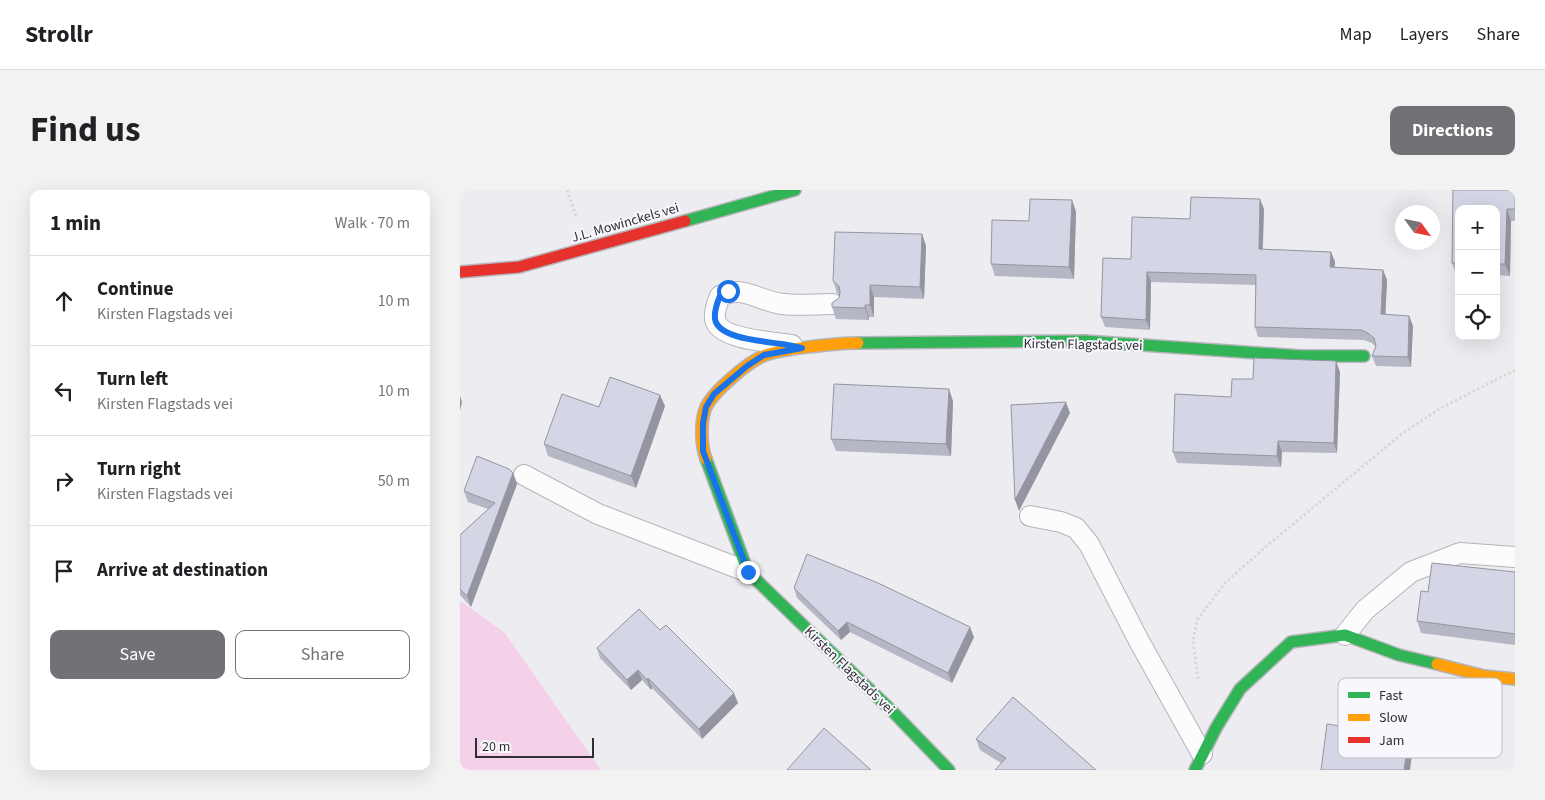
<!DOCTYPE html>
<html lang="en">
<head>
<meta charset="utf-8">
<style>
  body { margin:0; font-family:"Source Sans 3",sans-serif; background:#f2f2f2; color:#202124 }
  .controls { position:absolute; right:15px; top:15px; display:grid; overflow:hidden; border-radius:10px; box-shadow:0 5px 20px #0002 }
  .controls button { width:45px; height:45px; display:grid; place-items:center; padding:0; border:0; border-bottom:1px solid #e0e0e0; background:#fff; color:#202124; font:25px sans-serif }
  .compass { position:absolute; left:935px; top:15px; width:45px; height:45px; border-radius:50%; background:#fff; box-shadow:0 5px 20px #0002; rotate:123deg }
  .scale { position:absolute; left:15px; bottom:12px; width:119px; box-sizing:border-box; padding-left:5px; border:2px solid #302f33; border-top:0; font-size:14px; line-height:18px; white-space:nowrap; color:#302f33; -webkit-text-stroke:4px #f9f7fe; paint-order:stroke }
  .stop { position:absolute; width:15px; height:15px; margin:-11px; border:4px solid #1a73e8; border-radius:50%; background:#fff }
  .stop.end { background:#1a73e8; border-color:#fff; box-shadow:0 1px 5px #0008 }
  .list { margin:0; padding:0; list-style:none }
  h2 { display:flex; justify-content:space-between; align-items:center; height:65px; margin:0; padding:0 20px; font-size:21px }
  h2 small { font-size:16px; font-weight:400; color:#757577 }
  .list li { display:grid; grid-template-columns:32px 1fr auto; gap:15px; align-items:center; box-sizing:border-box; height:90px; padding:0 20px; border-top:1px solid #e0e0e0 }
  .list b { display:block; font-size:19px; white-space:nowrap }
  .list p { margin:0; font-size:16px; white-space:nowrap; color:#757577 }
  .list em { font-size:16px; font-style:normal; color:#757577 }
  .actions { display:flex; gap:10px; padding:15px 20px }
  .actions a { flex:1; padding:11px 0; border:1px solid #727176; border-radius:10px; text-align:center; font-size:18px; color:#727176 }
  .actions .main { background:#727176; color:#fff }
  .icon { flex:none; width:28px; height:28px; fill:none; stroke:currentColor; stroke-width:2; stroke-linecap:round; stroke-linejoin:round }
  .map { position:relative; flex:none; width:1055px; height:580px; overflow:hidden; border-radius:10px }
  header { display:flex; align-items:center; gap:30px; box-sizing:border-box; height:70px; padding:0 25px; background:#fff; border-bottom:1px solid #e0e0e0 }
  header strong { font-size:24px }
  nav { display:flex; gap:28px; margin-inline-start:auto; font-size:18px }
  .intro { display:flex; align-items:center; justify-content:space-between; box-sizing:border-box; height:120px; padding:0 30px }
  h1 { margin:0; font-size:35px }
  .button { padding:12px 22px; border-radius:10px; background:#727176; color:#fff; font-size:18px; font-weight:700 }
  main { display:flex; gap:30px; padding:0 30px }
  aside { flex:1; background:#fff; border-radius:10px; box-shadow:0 5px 20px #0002 }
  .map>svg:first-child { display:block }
  .green { fill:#f5d0e9 }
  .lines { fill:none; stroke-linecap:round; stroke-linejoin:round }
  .lane-casing { stroke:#b5b4b8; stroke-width:22 }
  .fast-casing { stroke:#b5b4b8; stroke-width:14 }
  .slow-casing { stroke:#b5b4b8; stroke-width:14 }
  .jam-casing { stroke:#b5b4b8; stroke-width:14 }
  .path { stroke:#d8d8d9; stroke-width:3; stroke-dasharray:2.5 2.5; stroke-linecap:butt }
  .lane { stroke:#fcfcfd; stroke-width:20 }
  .fast { stroke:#30b455; stroke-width:11 }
  .slow { stroke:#ff9f0a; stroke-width:11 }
  .jam { stroke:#e5322d; stroke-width:11 }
  .wall { fill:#b6b7c5 }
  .shaded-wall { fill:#9495a0 }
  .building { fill:#d4d5e5; stroke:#9495a0 }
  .route { stroke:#1a73e8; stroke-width:6 }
  .labels { text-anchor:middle; stroke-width:4; stroke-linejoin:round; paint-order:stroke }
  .street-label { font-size:14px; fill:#302f33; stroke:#f9f7fe }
  .key { fill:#f9f7fe; stroke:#bdbbc1; stroke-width:1 }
  .key-label { font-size:14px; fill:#302f33 }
</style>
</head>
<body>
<header>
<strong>Strollr</strong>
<nav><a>Map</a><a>Layers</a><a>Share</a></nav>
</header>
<div class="intro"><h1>Find us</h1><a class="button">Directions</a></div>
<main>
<aside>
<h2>1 min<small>Walk · 70 m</small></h2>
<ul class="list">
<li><svg class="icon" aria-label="ahead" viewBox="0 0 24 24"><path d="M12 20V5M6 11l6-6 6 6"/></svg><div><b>Continue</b><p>Kirsten Flagstads vei</p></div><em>10 m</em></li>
<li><svg class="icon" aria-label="left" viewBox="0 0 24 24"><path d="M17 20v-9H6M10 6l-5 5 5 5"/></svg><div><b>Turn left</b><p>Kirsten Flagstads vei</p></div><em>10 m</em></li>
<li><svg class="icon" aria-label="right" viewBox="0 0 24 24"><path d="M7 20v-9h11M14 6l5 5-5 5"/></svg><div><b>Turn right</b><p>Kirsten Flagstads vei</p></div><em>50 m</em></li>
<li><svg class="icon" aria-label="arrive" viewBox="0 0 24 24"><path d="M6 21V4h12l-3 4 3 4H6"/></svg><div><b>Arrive at destination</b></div></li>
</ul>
<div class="actions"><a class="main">Save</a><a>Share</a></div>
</aside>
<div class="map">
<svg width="1055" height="580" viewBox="0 0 1055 580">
  <rect width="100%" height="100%" fill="#edecf1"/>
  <path class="green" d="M0 411 44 442 141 580H0Z"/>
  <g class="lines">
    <defs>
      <path id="lane" d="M332 155C315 152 258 150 255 129 254 121 257 113 260 106 282 94 300 112 323 114 339 116 357 114 373 114
        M64 285 138 324 288 382
        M570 326 601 332 616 338 629 354 679 451 742 564
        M885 445 905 420 951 382 1000 363 1055 367"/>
      <path id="fast" d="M225 31 335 0
        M398 153 625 151 841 166H904
        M246 269 288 382 433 522 489 580
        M735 580 756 538 780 499 831 452 885 445 939 465 977 474"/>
      <path id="slow" d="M246 269C241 255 240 231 246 217 254 201 287 173 303 166 318 159 379 153 398 153
        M977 474 1024 486 1055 489"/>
      <path id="jam" d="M0 82 59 77 225 31"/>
    </defs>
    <use href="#lane" class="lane-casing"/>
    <use href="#fast" class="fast-casing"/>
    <use href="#slow" class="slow-casing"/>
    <use href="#jam" class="jam-casing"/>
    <path class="path" d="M107 0 116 26
      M738 489 733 451 737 430 765 393 809 354 943 243 981 218 1055 180"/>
    <use href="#lane" class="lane"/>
    <use href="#fast" class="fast"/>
    <use href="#slow" class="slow"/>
    <use href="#jam" class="jam"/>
  </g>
  <path class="wall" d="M993 0H1055V31H1051L1050 86 1036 85V19H999V85L996 84 992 73Z
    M612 10 616 22 614 89 535 86 531 74 569 31Z
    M804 19 803 59 871 62 875 72 874 77 923 80 927 90 925 125 949 126 953 136 951 177 916 176 912 166 916 157 912 153 904 150 798 147 795 137 796 95 691 92 690 140 645 137 641 127 730 29Z
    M462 44 466 56 464 109 414 107V127H409V130L376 129 372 117 379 108 380 105 377 103 373 91Z
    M880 182 877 263 822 262 821 277 717 273 713 262 771 207 793 189Z
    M493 211 491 266 376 261 371 249Z
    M205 216 176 298 88 266 84 254Z
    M53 283 57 294 11 417 0 405V345L28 319 8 312 4 301Z
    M1055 382V455L961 443 957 431 968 402Z
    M334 398 514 447 492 493 390 442 381 450 337 408Z
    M200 440 278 513 242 549 192 498 191 500 182 490 171 500 140 468 137 458Z
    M516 549 636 580 541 573 520 560Z"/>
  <path class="shaded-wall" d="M800 9 804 19 802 69 799 59Z
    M612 10 616 22 614 89 609 77Z
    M1047 19 1051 31 1050 86 1045 74Z
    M462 44 466 56 464 109 460 97Z
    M871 62 875 72 874 87 870 77Z
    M923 80 927 90 925 135 921 124Z
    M687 82 691 92 690 140 686 130Z
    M410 95 414 107V127L410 115Z
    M405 115 409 127V130L405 118Z
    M949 126 953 136 951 177 948 167Z
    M876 171 880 182 877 263 874 253Z
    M489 199 493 211 491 266 486 254Z
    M200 205 205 216 176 298 171 286Z
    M0 206 2 212 0 221Z
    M606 212 610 223 559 321 555 310Z
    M818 251 822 262 821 277 817 266Z
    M53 283 57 294 11 417 7 406Z
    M387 432 390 442 381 450 378 441Z
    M510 437 514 447 492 493 488 483Z
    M178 480 182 490 171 500 167 490Z
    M188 488 192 498 191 500 187 490Z
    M274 503 278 513 242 549 239 539Z
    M949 546 953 558 950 580H944Z"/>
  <path class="building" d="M993 0H1055V19H1047L1045 74H1036V19H999V73H992Z
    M731 7 800 9 799 59 871 62 870 77 923 80 921 124 949 126 948 167 912 166 916 156 914 148 908 143 901 140 795 137 796 85 687 82 686 130 641 127 643 68 671 69 672 27 730 29Z
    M570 9 612 10 609 77 531 74 532 30 569 31Z
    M375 42 462 44 460 97 410 95V115H405V118L372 117V113L379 108 380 102 379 96 373 91Z
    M794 168 876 171 874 253 818 251 817 266 713 262 715 204 771 207 772 189H793Z
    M150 187 200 205 171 286 84 254 102 204 139 217Z
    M374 194 489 199 486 254 371 249Z
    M606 212 555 310 551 215Z
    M17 266 49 279 53 283 7 406 0 399V345L35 313 4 301Z
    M347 364 418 393 510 437 488 483 387 432 378 441 334 398Z
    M972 373 1055 382V444L957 431 961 401 968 402Z
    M179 419 200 440 206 435 274 503 239 539 188 488 187 490 178 480 167 490 137 458Z
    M553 507 636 580H535L546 568 516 549Z
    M867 534 949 546 944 580H861Z
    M364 538 411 580H327Z"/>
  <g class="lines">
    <path class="route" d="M268 101 260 106C257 113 254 121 255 129 259 153 323 151 342 158L304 165 287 176 254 204 246 217 243 233V261L288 382"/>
  </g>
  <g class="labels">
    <g class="street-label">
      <text transform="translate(165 32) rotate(-16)" y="5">J.L. Mowinckels vei</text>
      <text transform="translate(623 154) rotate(1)" y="5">Kirsten Flagstads vei</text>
      <text transform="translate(390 480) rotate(44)" y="5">Kirsten Flagstads vei</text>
    </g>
  </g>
  <rect x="878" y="488" width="164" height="80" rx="8" class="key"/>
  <rect x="888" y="502" width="22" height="6" fill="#30b455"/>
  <rect x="888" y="524" width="22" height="7" fill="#ff9f0a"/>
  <rect x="888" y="547" width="22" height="6" fill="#e5322d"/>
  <g class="key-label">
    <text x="919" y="510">Fast</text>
    <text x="919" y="532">Slow</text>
    <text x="919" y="555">Jam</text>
  </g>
</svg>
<div class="controls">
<button>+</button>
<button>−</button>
<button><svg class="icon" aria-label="locate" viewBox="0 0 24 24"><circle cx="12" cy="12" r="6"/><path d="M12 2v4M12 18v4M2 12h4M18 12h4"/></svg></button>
</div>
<svg class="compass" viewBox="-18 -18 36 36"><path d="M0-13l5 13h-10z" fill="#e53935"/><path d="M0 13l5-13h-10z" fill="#757577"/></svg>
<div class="scale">20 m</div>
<div class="stop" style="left:268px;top:101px"></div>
<div class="stop end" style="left:288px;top:382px"></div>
</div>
</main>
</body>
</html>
